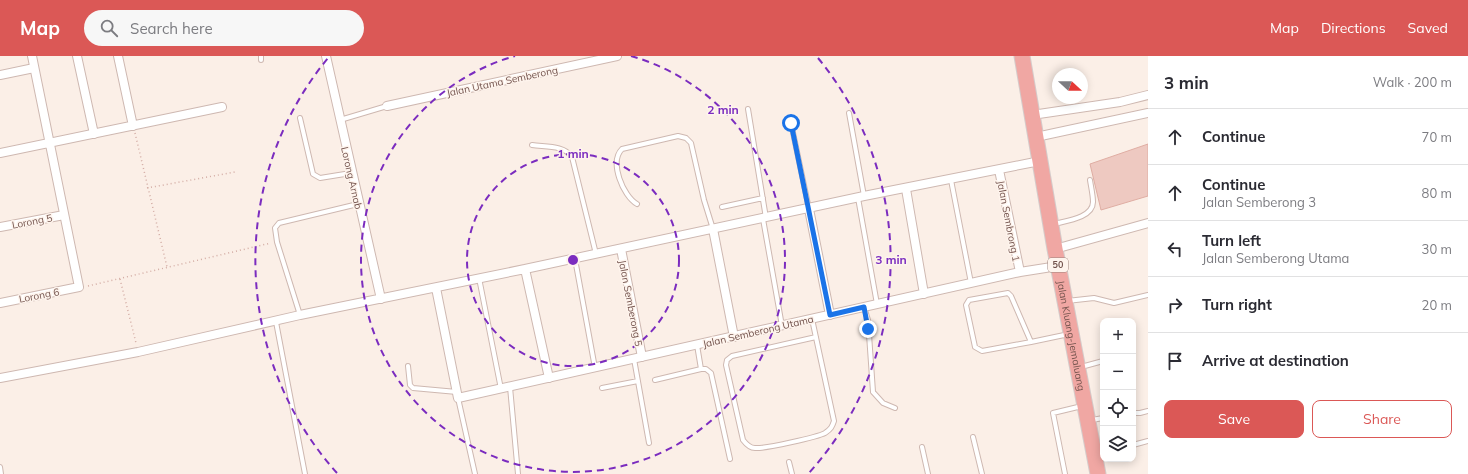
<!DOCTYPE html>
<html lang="en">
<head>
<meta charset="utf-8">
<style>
  body { margin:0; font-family:Mulish,sans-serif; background:#f7f7f7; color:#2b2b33 }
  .controls { position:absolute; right:12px; bottom:12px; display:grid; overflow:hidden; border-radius:8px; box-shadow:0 2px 10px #0003 }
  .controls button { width:36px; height:36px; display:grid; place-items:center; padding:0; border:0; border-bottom:1px solid #e1e1e2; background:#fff; color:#2b2b33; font:20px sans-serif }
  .compass { position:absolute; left:1052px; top:12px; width:36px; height:36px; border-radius:50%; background:#fff; box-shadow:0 2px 10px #0003; rotate:111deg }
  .stop { position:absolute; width:12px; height:12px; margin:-9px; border:3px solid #1a73e8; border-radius:50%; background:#fff }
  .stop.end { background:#1a73e8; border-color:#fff; box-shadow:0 1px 4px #0008 }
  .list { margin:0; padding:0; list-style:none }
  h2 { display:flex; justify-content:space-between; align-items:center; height:52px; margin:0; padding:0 16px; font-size:17px }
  h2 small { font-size:13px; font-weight:400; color:#7c7c81 }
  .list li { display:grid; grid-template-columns:26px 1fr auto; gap:12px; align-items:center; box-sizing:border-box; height:56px; padding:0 16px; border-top:1px solid #e1e1e2 }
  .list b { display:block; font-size:15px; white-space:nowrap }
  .list p { margin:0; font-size:13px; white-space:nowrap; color:#7c7c81 }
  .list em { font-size:13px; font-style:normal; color:#7c7c81 }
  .actions { display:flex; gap:8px; padding:12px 16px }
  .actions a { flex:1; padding:9px 0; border:1px solid #db5856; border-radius:8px; text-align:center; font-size:14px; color:#db5856 }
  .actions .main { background:#db5856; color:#fff }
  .icon { flex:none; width:22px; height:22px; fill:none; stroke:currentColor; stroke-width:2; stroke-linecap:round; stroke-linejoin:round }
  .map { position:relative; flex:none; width:1148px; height:418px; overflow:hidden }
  header { display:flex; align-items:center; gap:24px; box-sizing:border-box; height:56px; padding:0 20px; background:#db5856; color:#fff }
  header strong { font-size:19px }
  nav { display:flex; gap:22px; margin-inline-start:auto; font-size:14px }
  .search { width:280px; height:36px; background:#f7f7f7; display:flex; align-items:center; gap:10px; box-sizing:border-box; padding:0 14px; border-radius:22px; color:#7c7c81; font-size:15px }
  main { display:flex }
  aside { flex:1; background:#fff }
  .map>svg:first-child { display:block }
  .building { fill:#eec9c1; stroke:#dfada3 }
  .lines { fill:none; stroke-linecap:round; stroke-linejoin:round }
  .lane-casing { stroke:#ceb8b1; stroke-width:6 }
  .street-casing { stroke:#ceb8b1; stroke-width:10 }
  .highway-casing { stroke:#d5cbca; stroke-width:17 }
  .path { stroke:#d3aca4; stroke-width:1.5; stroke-dasharray:1 3; stroke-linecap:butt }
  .lane { stroke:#fff; stroke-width:4 }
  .street { stroke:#fff; stroke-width:8 }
  .highway { stroke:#f0a7a3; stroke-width:15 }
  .route { stroke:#1a73e8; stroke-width:5 }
  .ring { fill:none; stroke:#7b2cbf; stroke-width:2; stroke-dasharray:7 5 }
  .labels { text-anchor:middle; stroke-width:3; stroke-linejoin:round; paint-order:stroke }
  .shield { fill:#fef4ed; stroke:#9d837d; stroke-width:1 }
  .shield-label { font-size:9px; font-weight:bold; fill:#73534d }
  .street-label { font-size:10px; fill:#73534d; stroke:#fef4ed }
  .centre { fill:#7b2cbf; stroke:#fef4ed; stroke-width:2 }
  .ring-label { font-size:12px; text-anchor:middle; font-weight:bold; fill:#7b2cbf; stroke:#fef4ed; stroke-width:3; stroke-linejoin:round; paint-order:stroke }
</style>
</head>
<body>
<header>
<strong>Map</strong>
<div class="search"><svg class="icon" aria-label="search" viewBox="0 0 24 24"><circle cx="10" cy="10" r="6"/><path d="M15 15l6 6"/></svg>Search here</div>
<nav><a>Map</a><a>Directions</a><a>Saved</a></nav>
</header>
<main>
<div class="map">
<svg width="1148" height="418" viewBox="0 0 1148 418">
  <rect width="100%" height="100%" fill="#fbefe7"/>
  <path class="building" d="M1148 88V140L1101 154 1090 108Z"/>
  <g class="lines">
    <defs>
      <path id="lane" d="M261 0V4
        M748 53 766 162
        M849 57 864 140
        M300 62 313 118 320 122 351 117
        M340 64 387 50
        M791 67 809 153
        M532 89C546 91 564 89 572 101L596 198
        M951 124 971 227
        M858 142 877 248
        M637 148C623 140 609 106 622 93L678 80 686 82 691 87 704 144 713 173
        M722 151 763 142
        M763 163 782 270
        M1054 168C1065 165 1093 162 1093 146 1093 139 1091 131 1090 124
        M575 203 595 312
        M479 222 501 333
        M1067 245 1094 242 1114 247 1148 239
        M864 251 868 264 873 336 883 347 895 352
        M300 259 277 186 275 172 279 167 358 148
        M812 263 834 365C832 371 831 373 825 377 818 381 764 393 755 392 750 392 746 388 743 384L726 309 727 304 732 300 816 281
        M276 266 305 418
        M1031 286 982 295 975 291 966 249 969 244 1008 237 1011 240 1031 286 1069 278
        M634 303 649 387
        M408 310 410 329 413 332 457 336
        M1081 311 1103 305
        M701 313H706L711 317 730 403
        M655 324 701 313 697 289
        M510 331 518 418
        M602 332 638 325
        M458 342 475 418
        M1133 357H1140L1148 355
        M1092 364 1103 362
        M973 381 982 418
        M1133 389 1148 385
        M922 391 928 418
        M789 406 792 418
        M0 411 1 418
        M1065 418 1053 357 1082 350"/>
      <path id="street" d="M77 0 94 78
        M118 0 133 70
        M326 0 381 243
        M0 19 34 12
        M387 50 617 0
        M1032 59 1120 46 1148 39
        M1036 81 1148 57
        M0 97 222 51
        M999 114 1020 216
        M906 133 924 238
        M809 153 830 259
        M0 171 64 159
        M713 173 734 281
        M621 193 642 301
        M1055 193 1148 167
        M525 213 549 322
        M436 232 458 342 1020 216 1058 210
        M0 247 79 231 32 0
        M0 322 138 296 300 259 525 213 864 140 1040 105"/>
      <g id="highway">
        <path id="s1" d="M1022 0 1055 193 1098 418"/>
      </g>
    </defs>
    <use href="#lane" class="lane-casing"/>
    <use href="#street" class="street-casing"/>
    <use href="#highway" class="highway-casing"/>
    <path class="path" d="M135 77 167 211
      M147 132 235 116
      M120 223 136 287
      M88 230 271 187"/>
    <use href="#lane" class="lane"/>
    <use href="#street" class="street"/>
    <use href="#highway" class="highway"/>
  </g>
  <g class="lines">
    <path class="route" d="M791 67 830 259 864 251 868 273"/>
  </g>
  <g class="ring">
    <circle cx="573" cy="204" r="106"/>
    <path d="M631 0A212 212 0 1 1 515 0"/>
    <path d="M337 417A318 318 0 0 1 328 2M818 2A318 318 0 0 1 809 417"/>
  </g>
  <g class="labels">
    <rect class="shield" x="1048" y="202" width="20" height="14" rx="3"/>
    <g class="shield-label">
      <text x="1058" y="212">50</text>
    </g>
    <g class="street-label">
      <text transform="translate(502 25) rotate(-12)" y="4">Jalan Utama Semberong</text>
      <text transform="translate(352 122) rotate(77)" y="4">Lorong Arnab</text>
      <text transform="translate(32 165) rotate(-11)" y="4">Lorong 5</text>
      <text transform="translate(1009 165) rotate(79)" y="4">Jalan Sembrong 1</text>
      <text transform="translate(39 239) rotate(-11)" y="4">Lorong 6</text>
      <text transform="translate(631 247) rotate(79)" y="4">Jalan Semberong 5</text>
      <text transform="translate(758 275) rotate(-13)" y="4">Jalan Semberong Utama</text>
      <text dy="4" stroke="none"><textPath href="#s1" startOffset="284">Jalan Kluang-Jemaluang</textPath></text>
    </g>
  </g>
  <circle cx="573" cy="204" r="6" class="centre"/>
  <g class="ring-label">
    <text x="723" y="58">2 min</text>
    <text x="573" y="102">1 min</text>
    <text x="891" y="208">3 min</text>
  </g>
</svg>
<div class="controls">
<button>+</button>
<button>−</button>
<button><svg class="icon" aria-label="locate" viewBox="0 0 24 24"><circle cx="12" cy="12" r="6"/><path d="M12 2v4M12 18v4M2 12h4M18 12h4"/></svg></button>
<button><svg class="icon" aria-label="layers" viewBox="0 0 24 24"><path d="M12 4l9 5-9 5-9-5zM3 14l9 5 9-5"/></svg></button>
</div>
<svg class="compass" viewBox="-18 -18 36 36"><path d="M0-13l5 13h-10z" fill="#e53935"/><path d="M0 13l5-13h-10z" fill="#7c7c81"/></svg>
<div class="stop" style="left:791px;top:67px"></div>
<div class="stop end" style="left:868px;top:273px"></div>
</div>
<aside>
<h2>3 min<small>Walk · 200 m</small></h2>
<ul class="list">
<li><svg class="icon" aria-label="ahead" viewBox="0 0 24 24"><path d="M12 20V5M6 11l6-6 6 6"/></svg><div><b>Continue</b></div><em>70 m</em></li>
<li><svg class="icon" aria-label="ahead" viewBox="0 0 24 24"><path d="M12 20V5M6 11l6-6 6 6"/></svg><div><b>Continue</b><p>Jalan Semberong 3</p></div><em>80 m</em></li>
<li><svg class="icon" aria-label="left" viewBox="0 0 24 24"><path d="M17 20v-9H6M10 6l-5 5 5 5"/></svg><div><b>Turn left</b><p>Jalan Semberong Utama</p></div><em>30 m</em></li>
<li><svg class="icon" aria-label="right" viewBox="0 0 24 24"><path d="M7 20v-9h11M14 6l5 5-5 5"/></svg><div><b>Turn right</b></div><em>20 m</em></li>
<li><svg class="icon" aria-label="arrive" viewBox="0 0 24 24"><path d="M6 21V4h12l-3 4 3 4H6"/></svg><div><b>Arrive at destination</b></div></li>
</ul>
<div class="actions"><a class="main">Save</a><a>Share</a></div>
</aside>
</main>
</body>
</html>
